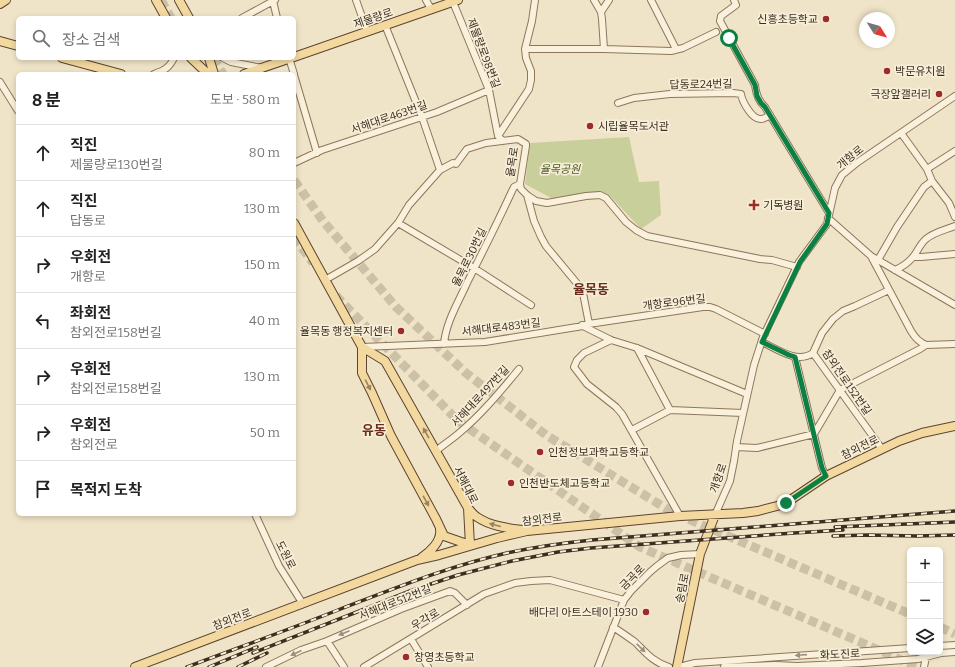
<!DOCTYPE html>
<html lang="ko">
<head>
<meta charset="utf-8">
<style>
  body { margin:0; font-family:Bitter,"Noto Sans KR",serif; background:#f2f2f2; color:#222 }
  .controls { position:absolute; right:12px; bottom:12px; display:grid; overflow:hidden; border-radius:6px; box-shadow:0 2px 6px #0003 }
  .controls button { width:36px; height:36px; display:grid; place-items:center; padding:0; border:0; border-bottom:1px solid #e0e0e0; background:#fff; color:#222; font:20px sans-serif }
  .compass { position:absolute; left:859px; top:12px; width:36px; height:36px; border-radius:50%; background:#fff; box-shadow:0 2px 6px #0003; rotate:127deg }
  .stop { position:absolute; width:12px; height:12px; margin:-9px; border:3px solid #0b8043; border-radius:50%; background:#fff }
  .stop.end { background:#0b8043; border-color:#fff; box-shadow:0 1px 4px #0008 }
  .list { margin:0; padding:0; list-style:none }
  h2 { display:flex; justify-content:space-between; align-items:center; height:52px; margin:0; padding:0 16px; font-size:17px }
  h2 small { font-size:13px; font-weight:400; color:#767676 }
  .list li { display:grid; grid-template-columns:26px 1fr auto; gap:12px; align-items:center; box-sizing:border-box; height:56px; padding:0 16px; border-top:1px solid #e0e0e0 }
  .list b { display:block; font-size:15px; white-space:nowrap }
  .list p { margin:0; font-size:13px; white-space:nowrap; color:#767676 }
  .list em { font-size:13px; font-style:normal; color:#767676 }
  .icon { flex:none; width:22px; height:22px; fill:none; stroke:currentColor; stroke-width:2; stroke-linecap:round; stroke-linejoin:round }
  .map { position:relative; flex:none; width:955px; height:667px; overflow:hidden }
  .search { position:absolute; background:#fff; box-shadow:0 2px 6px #0003; left:16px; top:16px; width:280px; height:44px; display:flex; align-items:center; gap:10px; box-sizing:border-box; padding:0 14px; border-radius:6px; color:#767676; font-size:15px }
  .panel { position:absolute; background:#fff; box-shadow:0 2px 6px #0003; left:16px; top:72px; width:280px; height:444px; border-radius:6px }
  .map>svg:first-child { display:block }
  .green { fill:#c9cf9b }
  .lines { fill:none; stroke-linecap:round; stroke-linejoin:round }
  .highway-tunnel { stroke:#ccc0a6; stroke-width:9; stroke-dasharray:9 4.5; stroke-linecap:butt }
  .minor-casing { stroke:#8d765c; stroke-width:8 }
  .major-casing { stroke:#5b4430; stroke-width:10 }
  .minor { stroke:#faf1dc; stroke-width:6 }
  .major { stroke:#f3d9a0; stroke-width:8 }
  .rail-casing { stroke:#3d2e20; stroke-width:3.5 }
  .rail { stroke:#f7eed8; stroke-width:2; stroke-dasharray:6; stroke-linecap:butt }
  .oneway { fill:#988460 }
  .oneway2 { fill:#9c907e }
  .route { stroke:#0b8043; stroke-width:5 }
  .poi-dot { fill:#9e2a2b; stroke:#f7eed8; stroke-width:1.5 }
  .labels { text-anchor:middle; stroke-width:3.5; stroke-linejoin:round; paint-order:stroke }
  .street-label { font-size:11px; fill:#3d2e20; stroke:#f7eed8 }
  .poi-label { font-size:11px; fill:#3d2e20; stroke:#f7eed8; text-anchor:start }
  .park-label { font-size:11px; font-style:italic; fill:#4d5a26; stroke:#f7eed8 }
  .quarter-label { font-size:13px; font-weight:bold; fill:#6b2e1e; stroke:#f7eed8 }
</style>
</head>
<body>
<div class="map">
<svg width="955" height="667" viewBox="0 0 955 667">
  <rect width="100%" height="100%" fill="#f0e4c8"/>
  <path class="green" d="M629 137 639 182 659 181 661 215 641 229 611 197 601 191 553 199 525 184 530 143Z"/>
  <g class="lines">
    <path class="highway-tunnel" d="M161 0 171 18
      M213 58 223 74
      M294 180 323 221 396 307 466 373 546 435 672 512 910 614
      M294 237 313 263
      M336 295 340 300 458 421 640 547 918 667
      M940 627 955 634"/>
    <defs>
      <path id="minor" d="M356 0 367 31
        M426 0 431 9
        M594 0 601 12 602 19 604 49
        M651 0 676 49
        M734 0 736 5 721 16 720 21 755 85C756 94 758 101 765 107L829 213
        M273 1 277 18
        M453 2 489 90 498 136
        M601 12 609 0
        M242 18 275 0
        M385 25 422 117 440 170
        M525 49H604L671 51 683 48 716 32
        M223 58 231 62 262 68 257 74
        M289 58 294 74
        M154 74C165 70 169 68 174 58
        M294 75 317 153
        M0 82 18 111
        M618 103 634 98 670 94 733 93 741 94C742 101 752 120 761 119 764 119 767 117 770 115
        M901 133 927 169
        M503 141 498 136 529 89 531 80V71L526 58 525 49 532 21 535 0
        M955 151 927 169 932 181 949 203 955 217
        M294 163 322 150 437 112 489 90
        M527 195 534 221 541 237 546 246 580 287 583 293 589 324
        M828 218 871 256 955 305
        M398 223 474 268 531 305
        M871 256 911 331C915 338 919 342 926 345
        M913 257H921L955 254
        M878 260 897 227 924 187 932 181
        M895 270C902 267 908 263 913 257 918 251 920 244 926 239 934 232 945 230 955 226
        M325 280 358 261 368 254 375 249 398 223 409 205 440 170 453 163 456 164 467 149 486 143 518 139 526 144V146L520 184 521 189 527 195 536 201 547 203 586 196 600 195 606 198 626 222 636 230 647 236 760 259 772 260 797 267
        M582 325 703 307H710L716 309 765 334
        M611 340 584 353 577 360 574 367 587 384 616 407 622 414 680 516
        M762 342C777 349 797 364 813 353
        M444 344C446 322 458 303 467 283 482 253 498 222 512 191L514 187 520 184
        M362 347 485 342 583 326 611 340 637 348 747 394
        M637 348 670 410
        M813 353 882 449
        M813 353 822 333 833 319 843 311 855 306 889 290
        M795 357 822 468 826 476
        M840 390 920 349 926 345 955 344
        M632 430 670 410 743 413
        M736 447 757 448 814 434 840 390
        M436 451C443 445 451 440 458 434 481 415 500 392 519 369
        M255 514 279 566 303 604
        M715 515 730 481 734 461 737 441 754 365 763 337 799 262 827 224 835 188 842 175 858 162 955 96
        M613 627C621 632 628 637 635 642 646 653 653 662 669 667
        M411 639 428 667
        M327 641 344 667
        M940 646 955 645
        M266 667 301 650 327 641 401 609 450 591 455 593 467 605
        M364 667 484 594 515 583 531 581 550 580 624 600
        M598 667 624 600 631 591 650 572 657 566 668 558 681 555 700 554
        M679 667 695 663 910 648
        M724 667 775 665 797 666 862 663 918 659 941 653 955 652
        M924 667 926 657"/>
      <path id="major" d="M156 0 166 18
        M179 0 189 18
        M0 4 6 0
        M0 41 18 46
        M294 57 458 0
        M62 58 121 74
        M191 58 208 74
        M209 58 214 74
        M244 74 291 58
        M294 223 362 347V373L372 393 391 436 436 519 444 536 470 545
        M362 347 385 361 468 508 470 545
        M468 508C471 511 473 515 477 517 490 526 507 528 522 530
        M421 558C430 552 442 541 440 529
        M135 667 417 560 439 555 497 538 527 531 680 516 743 513 758 511 777 506 786 503 826 476 899 441 922 433 955 426
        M677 667 700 554 715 515"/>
    </defs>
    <use href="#minor" class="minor-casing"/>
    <use href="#major" class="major-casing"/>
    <use href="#minor" class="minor"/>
    <use href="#major" class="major"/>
    <defs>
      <path id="rail" d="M835 527 955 522
        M833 536 867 535 917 536 955 535
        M253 653 410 591 458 575 512 561 558 552 591 548 794 533 843 530
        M187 667C237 648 288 630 338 610 393 589 449 566 507 553 535 547 563 543 592 540L955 511
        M209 667 257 647
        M238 667 267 653"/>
    </defs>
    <use href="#rail" class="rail-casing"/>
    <use href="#rail" class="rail"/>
  </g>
  <defs><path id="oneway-solid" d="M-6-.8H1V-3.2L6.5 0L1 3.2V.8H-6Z"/></defs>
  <g class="oneway">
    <use href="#oneway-solid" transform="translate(368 385) rotate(63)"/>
    <use href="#oneway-solid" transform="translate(426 433) rotate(-119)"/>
    <use href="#oneway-solid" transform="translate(426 501) rotate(61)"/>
    <use href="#oneway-solid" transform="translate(495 525) rotate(-165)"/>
  </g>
  <g class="oneway2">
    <use href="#oneway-solid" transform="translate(344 633) rotate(157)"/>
    <use href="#oneway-solid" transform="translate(641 648) rotate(44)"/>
    <use href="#oneway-solid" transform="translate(296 653) rotate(155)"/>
    <use href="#oneway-solid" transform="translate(801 655) rotate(176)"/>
  </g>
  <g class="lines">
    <path class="route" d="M729 38 755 85 757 96 761 103 765 107 829 213 827 224 800 262 762 342 789 355 795 357 822 468 826 476 786 503"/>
  </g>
  <g class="poi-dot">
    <circle cx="826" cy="19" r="4"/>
    <circle cx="887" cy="71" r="4"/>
    <circle cx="939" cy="94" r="4"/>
    <circle cx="590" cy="126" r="4"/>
    <path d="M752 199h4v4h4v4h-4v4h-4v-4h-4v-4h4z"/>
    <circle cx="401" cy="331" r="4"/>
    <circle cx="540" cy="452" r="4"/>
    <circle cx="511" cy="483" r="4"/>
    <circle cx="646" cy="612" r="4"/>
    <circle cx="406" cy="657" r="4"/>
  </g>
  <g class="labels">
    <g class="street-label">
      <text transform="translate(373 18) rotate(-19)" y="4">제물량로</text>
      <text transform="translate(484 53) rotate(69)" y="4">제물량로98번길</text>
      <text transform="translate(701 84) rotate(-1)" y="4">답동로24번길</text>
      <text transform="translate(389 117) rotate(-19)" y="4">서해대로463번길</text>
      <text transform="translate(850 157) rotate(-39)" y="4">개항로</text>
      <text transform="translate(512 162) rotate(-82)" y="4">율목로</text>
      <text transform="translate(469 257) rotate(-64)" y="4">율목로30번길</text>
      <text transform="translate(674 302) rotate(-7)" y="4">개항로96번길</text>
      <text transform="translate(501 327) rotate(-7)" y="4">서해대로483번길</text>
      <text transform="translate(847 382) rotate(55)" y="4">참외전로152번길</text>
      <text transform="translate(480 396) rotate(-47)" y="4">서해대로497번길</text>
      <text transform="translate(860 447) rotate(-26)" y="4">참외전로</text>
      <text transform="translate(718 478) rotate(-71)" y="4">개항로</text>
      <text transform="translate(466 485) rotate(63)" y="4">서해대로</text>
      <text transform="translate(542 519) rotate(-7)" y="4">참외전로</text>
      <text transform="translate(286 555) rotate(63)" y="4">도원로</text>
      <text transform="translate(632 577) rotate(-46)" y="4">금곡로</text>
      <text transform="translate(682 588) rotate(-79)" y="4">송림로</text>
      <text transform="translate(395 602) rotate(-22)" y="4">서해대로512번길</text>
      <text transform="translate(232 619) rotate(-21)" y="4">참외전로</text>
      <text transform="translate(425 619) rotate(-31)" y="4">우각로</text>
      <text transform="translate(840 654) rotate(-3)" y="4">화도진로</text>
    </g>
    <g class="poi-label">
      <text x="818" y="23" text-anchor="end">신흥초등학교</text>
      <text x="895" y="75">박문유치원</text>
      <text x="931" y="98" text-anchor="end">극장앞갤러리</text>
      <text x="598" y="130">시립율목도서관</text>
      <text x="763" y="209">기독병원</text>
      <text x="393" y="335" text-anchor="end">율목동 행정복지센터</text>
      <text x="548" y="456">인천정보과학고등학교</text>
      <text x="519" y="487">인천반도체고등학교</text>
      <text x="638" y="616" text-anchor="end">배다리 아트스테이 1930</text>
      <text x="414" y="661">창영초등학교</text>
    </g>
    <g class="park-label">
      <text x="560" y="173">율목공원</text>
    </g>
    <g class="quarter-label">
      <text x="591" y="294">율목동</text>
      <text x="374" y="435">유동</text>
    </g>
  </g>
</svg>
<div class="controls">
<button>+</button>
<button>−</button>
<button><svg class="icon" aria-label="layers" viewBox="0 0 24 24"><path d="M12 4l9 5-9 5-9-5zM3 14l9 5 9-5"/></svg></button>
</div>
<svg class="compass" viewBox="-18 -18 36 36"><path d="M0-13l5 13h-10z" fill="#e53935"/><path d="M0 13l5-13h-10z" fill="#767676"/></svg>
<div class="stop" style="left:729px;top:38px"></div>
<div class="stop end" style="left:786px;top:503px"></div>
<div class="search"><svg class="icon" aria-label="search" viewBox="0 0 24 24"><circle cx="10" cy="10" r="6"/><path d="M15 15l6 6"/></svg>장소 검색</div>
<section class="panel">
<h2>8 분<small>도보 · 580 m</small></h2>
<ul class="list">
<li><svg class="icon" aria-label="ahead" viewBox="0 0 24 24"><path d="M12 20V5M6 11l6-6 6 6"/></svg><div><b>직진</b><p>제물량로130번길</p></div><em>80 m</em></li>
<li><svg class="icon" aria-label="ahead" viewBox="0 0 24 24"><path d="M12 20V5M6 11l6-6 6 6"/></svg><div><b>직진</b><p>답동로</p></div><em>130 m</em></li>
<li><svg class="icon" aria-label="right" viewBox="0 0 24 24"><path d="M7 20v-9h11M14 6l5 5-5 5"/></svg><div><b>우회전</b><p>개항로</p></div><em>150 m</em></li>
<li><svg class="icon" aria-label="left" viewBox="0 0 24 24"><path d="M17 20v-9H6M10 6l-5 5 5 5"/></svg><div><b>좌회전</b><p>참외전로158번길</p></div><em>40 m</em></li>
<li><svg class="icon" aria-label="right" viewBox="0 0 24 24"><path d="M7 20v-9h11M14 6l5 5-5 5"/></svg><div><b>우회전</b><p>참외전로158번길</p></div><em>130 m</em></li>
<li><svg class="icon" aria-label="right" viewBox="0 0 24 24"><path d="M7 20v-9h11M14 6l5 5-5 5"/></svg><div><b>우회전</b><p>참외전로</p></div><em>50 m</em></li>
<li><svg class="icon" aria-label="arrive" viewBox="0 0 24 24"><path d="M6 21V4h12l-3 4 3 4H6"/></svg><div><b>목적지 도착</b></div></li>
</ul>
</section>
</div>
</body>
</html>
